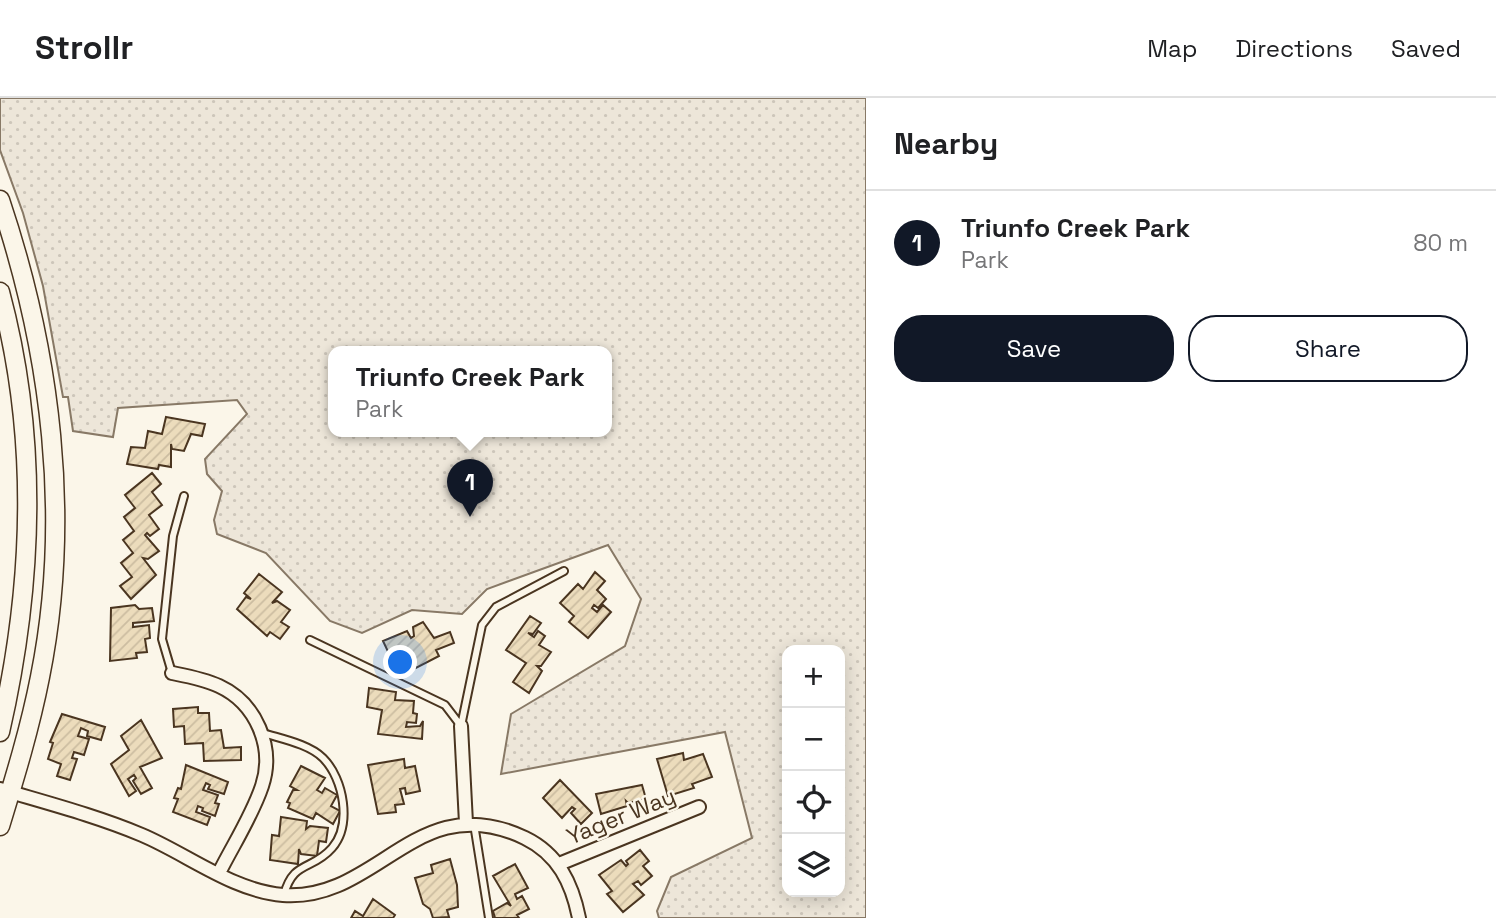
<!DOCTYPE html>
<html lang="en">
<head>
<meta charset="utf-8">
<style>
  body { margin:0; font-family:"Space Grotesk",sans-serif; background:#f6f6f6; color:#202124 }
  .controls { position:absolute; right:21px; bottom:21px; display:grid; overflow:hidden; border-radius:14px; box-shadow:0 4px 18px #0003 }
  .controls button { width:63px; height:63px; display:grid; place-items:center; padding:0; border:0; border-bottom:2px solid #e0e0e0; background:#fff; color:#202124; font:35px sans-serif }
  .you { position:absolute; left:401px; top:565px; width:24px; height:24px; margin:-18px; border:5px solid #fff; border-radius:50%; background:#1a73e8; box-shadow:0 0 0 10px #1a73e833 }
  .badge { display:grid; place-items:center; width:46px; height:46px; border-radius:50%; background:#111827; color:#fff; font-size:23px; font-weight:700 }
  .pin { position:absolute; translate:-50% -58px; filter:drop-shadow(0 2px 4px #0008) }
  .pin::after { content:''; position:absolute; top:37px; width:24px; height:21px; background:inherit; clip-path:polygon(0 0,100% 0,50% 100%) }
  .popup { position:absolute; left:328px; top:248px; width:284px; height:91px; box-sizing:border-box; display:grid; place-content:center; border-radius:14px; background:#fff; filter:drop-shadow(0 2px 5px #0005); font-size:23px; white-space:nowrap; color:#757577 }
  .popup b { font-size:26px; color:#202124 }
  .popup::after { content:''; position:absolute; left:50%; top:100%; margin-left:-14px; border:14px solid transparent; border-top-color:#fff }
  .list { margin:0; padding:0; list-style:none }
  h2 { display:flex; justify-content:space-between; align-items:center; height:91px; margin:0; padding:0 28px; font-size:30px }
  h2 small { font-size:23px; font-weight:400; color:#757577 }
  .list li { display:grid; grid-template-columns:46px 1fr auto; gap:21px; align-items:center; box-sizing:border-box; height:105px; padding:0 28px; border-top:2px solid #e0e0e0 }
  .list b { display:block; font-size:26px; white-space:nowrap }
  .list p { margin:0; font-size:23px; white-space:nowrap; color:#757577 }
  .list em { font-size:23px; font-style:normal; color:#757577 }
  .actions { display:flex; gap:14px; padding:21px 28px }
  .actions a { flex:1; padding:16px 0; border:2px solid #111827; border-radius:28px; text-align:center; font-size:24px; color:#111827 }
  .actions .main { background:#111827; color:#fff }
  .icon { flex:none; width:38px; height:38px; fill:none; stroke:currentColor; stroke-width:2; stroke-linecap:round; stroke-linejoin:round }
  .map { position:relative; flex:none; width:866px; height:820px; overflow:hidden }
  header { display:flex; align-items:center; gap:42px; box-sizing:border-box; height:98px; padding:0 35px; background:#fff; border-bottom:2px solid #e0e0e0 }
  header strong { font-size:33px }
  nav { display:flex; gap:38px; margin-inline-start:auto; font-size:24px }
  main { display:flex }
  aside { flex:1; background:#fff }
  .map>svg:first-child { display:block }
  .grass { fill:url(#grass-dots); stroke:#887966; stroke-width:2; fill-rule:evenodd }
  .building { fill:url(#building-hatch); stroke:#4a3520; stroke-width:2 }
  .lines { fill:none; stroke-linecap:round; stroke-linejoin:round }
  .lane-casing { stroke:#4a3520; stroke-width:10 }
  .street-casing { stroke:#4a3520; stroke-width:16 }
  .secondary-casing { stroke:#4a3520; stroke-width:21 }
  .lane { stroke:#fbf6e9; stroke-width:6 }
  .street { stroke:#fbf6e9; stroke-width:12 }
  .secondary { stroke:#fbf6e9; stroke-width:18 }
  .labels { text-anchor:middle; stroke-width:5; stroke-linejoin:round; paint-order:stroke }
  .street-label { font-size:23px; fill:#4a3520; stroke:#fbf6e9 }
</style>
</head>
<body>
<header>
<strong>Strollr</strong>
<nav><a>Map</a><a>Directions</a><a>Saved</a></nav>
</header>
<main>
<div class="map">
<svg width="866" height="820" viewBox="0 0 866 820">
  <defs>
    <pattern id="grass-dots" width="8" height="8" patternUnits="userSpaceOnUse" patternTransform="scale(1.75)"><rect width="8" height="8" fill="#ede6d9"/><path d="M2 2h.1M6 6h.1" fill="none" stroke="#cdc6ba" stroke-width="1.8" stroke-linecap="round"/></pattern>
    <pattern id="building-hatch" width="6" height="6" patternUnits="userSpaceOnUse" patternTransform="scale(1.75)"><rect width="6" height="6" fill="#ecdcbc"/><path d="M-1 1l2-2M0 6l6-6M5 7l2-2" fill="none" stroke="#ccbda1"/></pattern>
  </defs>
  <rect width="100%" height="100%" fill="#fbf6e9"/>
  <path class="grass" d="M0 0H866V820H659L657 813 671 779 752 740 725 634 501 676 511 616 625 548 641 501 608 447 487 491 462 516 412 512 362 535 330 523 266 455 217 436 214 422 222 393 207 376 205 361 247 316 237 302 118 310 113 339 73 333 68 299H63L43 188 23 115 0 52ZM334 253H606V333H334ZM787 552H840V794H787Z"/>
  <path class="building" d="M166 319 205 326 202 338 191 336 184 353 172 351 171 346V369L159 367 158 371 127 366 131 349 145 350 148 333 162 336Z
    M152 375 161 386 152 394 162 407 149 417 159 431 150 438 147 435 145 437 159 453 148 461 143 460 156 477 131 501 120 488 132 479 121 465 133 455 123 442 134 433 124 419 135 410 125 397Z
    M595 474 605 483 597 492 606 501 598 510 594 507 592 510 597 514 603 507 611 514 588 540 569 524 574 518 560 505 578 486 583 491Z
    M259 476 282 494 272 505 277 503 290 512 281 524 289 529 280 541 270 534 267 538 237 511 246 499 251 501 244 495Z
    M135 507 139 511 152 510 154 523 133 525V529L149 527 150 540 145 541 147 554 136 555 137 560 110 563 111 510Z
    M530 518 541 525 533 536 528 535 534 539 538 533 545 538 539 547 551 554 541 568H537L542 573 529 595 513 584 526 565 506 552Z
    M423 524 434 540 450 534 454 545 436 552 439 558 416 570 407 553 391 560 383 543 407 533 411 540 414 538 413 529Z
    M369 590 396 594 395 602 414 603 413 615 417 616 416 625 407 624 406 629 420 628 423 623 422 641 378 636 382 612 367 609Z
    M198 609V615H209L210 633 221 632 224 650 241 649V662L204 663 203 645 185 646 184 628 174 629 173 611Z
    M62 616 105 629 101 642 87 638 88 633 81 630 78 638 89 641 84 657 74 654 72 660 77 661 70 682 57 678 61 666 48 661 53 645 50 644Z
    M141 622 162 660 140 669 152 690 141 696 133 683 136 680 134 677 128 681 136 693 129 698 111 666 129 652 121 638Z
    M683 655 684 662 703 656 712 679 692 686 694 690 668 698 657 661Z
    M404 661 405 670 415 668 420 693 406 696 405 690 400 691 404 706 395 707 396 714 378 716 368 667Z
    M186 667 228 684 224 696 208 691 210 687 206 685 203 692 218 697 215 705 219 706 215 718 202 713 203 710 198 708 196 714 210 719 207 727 173 714 178 701 174 700 178 690 181 691Z
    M301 668 325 680 317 692 322 695 325 690 337 697 331 708 340 713 333 726 316 715 313 721 288 710 290 705 287 704 293 692H297L290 688Z
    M560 682 592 715 581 726 571 715 575 711 572 709 562 720 543 700Z
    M642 687 646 701 628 705 626 703 627 708 601 716 596 696Z
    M281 719 307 723 306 731 310 728 328 730 326 744 319 743 317 758 301 756 299 751 298 766 270 762 272 737 279 738Z
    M640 752 649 763 643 768 652 778 641 787 638 783 633 786 644 797 623 814 607 796 612 793 599 777 621 762 626 768 628 766 626 763Z
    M450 761 457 787 458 809 447 812 449 819 433 820 430 811 423 806 415 780 433 775 431 767Z
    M515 766 528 790 515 796 517 801 522 798 529 811 517 817 519 820H495L493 813 507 805 511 808 493 778Z
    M373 801 395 817 393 820H351L355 813 363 818Z"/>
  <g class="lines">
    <defs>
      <path id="lane" d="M310 542 445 607 461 628
        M172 575 162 541 173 438 184 398
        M461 628 482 527 496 509 564 473
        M263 635C282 641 309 646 323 660 344 681 352 727 332 750 312 773 293 762 284 797
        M474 726 489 820"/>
      <path id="street" d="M172 575C187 578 204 581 219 588 256 605 275 649 262 688 252 718 233 747 219 775
        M461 628 466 725
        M0 691C47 705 97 718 142 737 187 756 233 793 283 797 378 804 417 688 525 740 558 756 572 785 579 820
        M559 766 699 709"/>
      <path id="secondary" d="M0 102C51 254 72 420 40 579 30 630 15 679 0 728
        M0 194C39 339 33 490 0 634"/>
    </defs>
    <use href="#lane" class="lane-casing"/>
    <use href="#street" class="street-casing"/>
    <use href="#secondary" class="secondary-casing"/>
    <use href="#lane" class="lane"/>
    <use href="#street" class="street"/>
    <use href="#secondary" class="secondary"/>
  </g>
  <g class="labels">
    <g class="street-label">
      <text transform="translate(621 718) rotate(-22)" y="8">Yager Way</text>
    </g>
  </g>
</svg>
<div class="controls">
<button>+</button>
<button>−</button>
<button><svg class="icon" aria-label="locate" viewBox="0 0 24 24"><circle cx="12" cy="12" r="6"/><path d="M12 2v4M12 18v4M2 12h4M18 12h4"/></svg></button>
<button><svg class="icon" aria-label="layers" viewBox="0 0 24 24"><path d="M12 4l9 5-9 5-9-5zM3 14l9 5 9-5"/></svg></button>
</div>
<div class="you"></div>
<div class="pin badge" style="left:470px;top:419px">1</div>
<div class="popup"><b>Triunfo Creek Park</b>Park</div>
</div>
<aside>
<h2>Nearby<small></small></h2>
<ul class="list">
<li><span class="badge">1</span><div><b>Triunfo Creek Park</b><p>Park</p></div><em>80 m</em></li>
</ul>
<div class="actions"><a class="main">Save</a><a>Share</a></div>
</aside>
</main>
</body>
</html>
